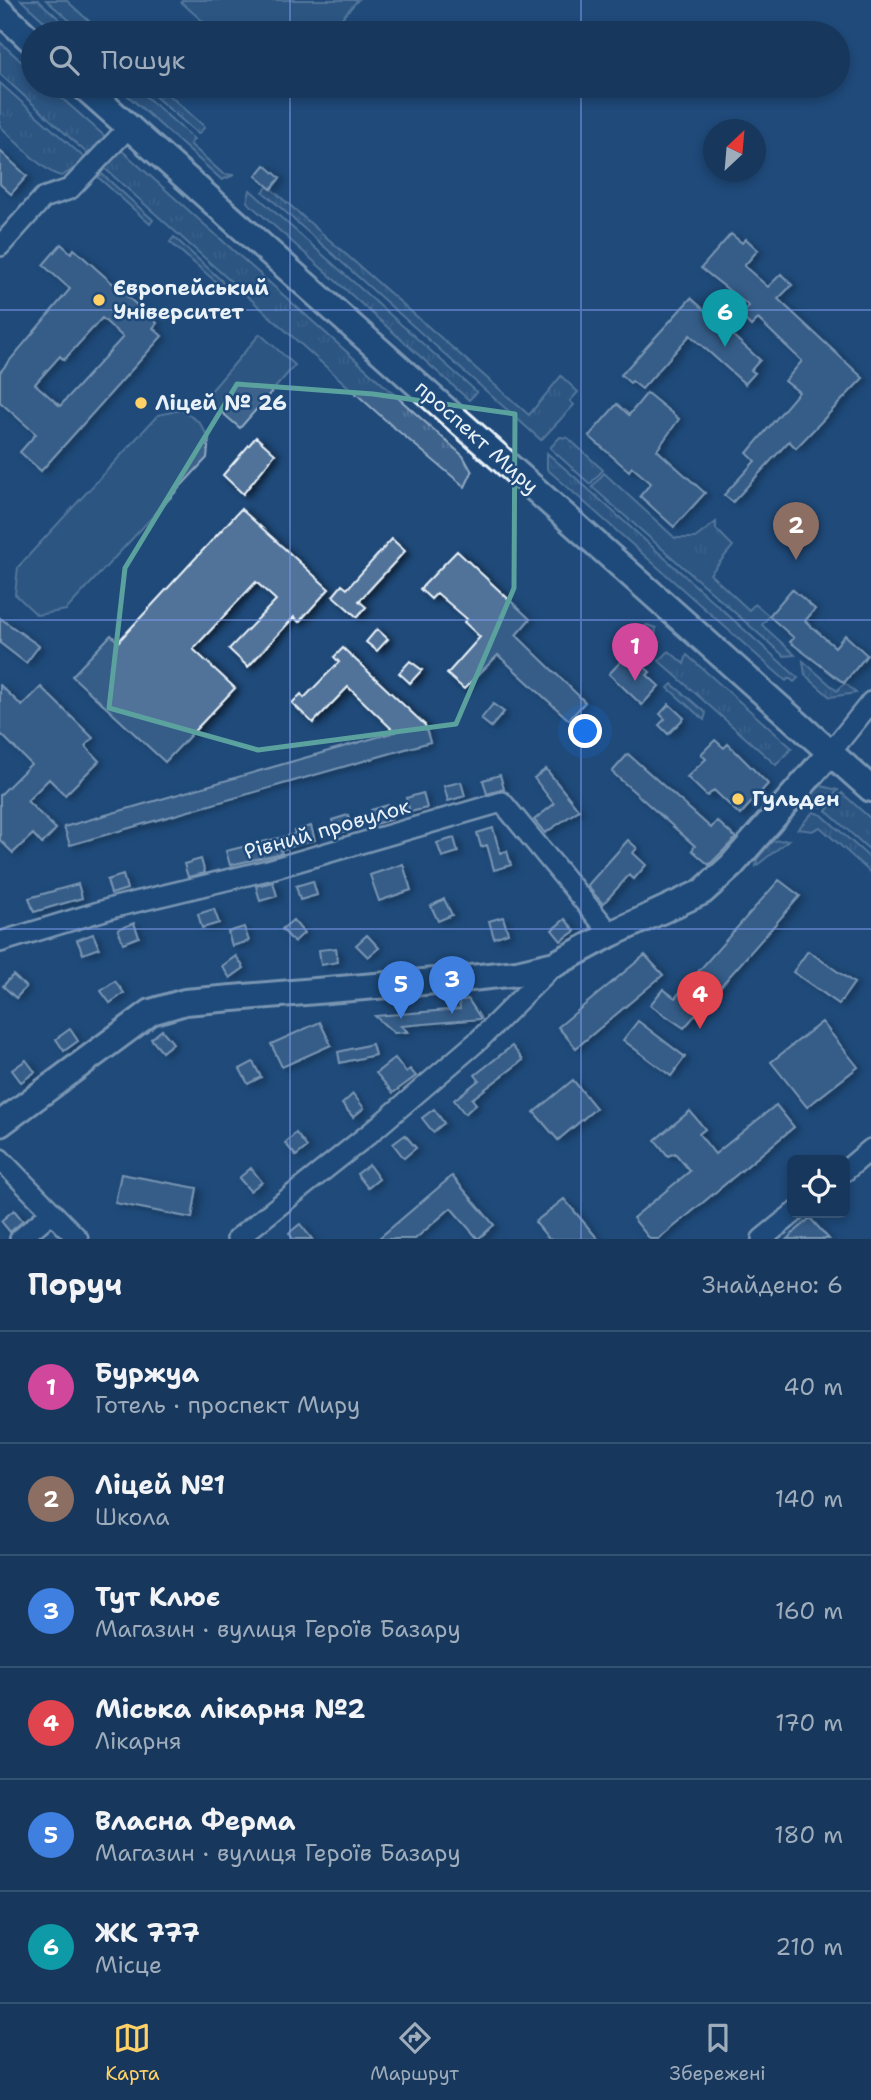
<!DOCTYPE html>
<html lang="uk">
<head>
<meta charset="utf-8">
<style>
  body { margin:0; font-family:"Shantell Sans",sans-serif; background:#244365; color:#f1f3f6 }
  .controls { position:absolute; right:21px; bottom:21px; display:grid; overflow:hidden; border-radius:10px; box-shadow:0 4px 10px #0003 }
  .controls button { width:63px; height:63px; display:grid; place-items:center; padding:0; border:0; border-bottom:2px solid #365272; background:#17385c; color:#f1f3f6; font:35px sans-serif }
  .compass { position:absolute; left:703px; top:119px; width:63px; height:63px; border-radius:50%; background:#17385c; box-shadow:0 4px 10px #0003; rotate:26deg }
  .you { position:absolute; left:586px; top:732px; width:24px; height:24px; margin:-18px; border:5px solid #fff; border-radius:50%; background:#1a73e8; box-shadow:0 0 0 10px #1a73e833 }
  .badge { display:grid; place-items:center; width:46px; height:46px; border-radius:50%; background:#ffd166; color:#fff; font-size:23px; font-weight:700 }
  .pin { position:absolute; translate:-50% -58px; filter:drop-shadow(0 2px 4px #0008) }
  .pin::after { content:''; position:absolute; top:37px; width:24px; height:21px; background:inherit; clip-path:polygon(0 0,100% 0,50% 100%) }
  .list { margin:0; padding:0; list-style:none }
  h2 { display:flex; justify-content:space-between; align-items:center; height:91px; margin:0; padding:0 28px; font-size:30px }
  h2 small { font-size:23px; font-weight:400; color:#9eacbb }
  .list li { display:grid; grid-template-columns:46px 1fr auto; gap:21px; align-items:center; box-sizing:border-box; height:112px; padding:0 28px; border-top:2px solid #365272 }
  .list b { display:block; font-size:26px; white-space:nowrap }
  .list p { margin:0; font-size:23px; white-space:nowrap; color:#9eacbb }
  .list em { font-size:23px; font-style:normal; color:#9eacbb }
  .icon { flex:none; width:38px; height:38px; fill:none; stroke:currentColor; stroke-width:2; stroke-linecap:round; stroke-linejoin:round }
  .map { position:relative; flex:none; width:871px; height:1239px; overflow:hidden }
  .search { position:absolute; background:#17385c; box-shadow:0 4px 10px #0003; left:21px; right:21px; top:21px; height:77px; display:flex; align-items:center; gap:18px; box-sizing:border-box; padding:0 24px; border-radius:38px; color:#9eacbb; font-size:26px }
  .sheet { height:763px; background:#17385c }
  nav { display:flex; justify-content:space-around; align-items:center; box-sizing:border-box; height:98px; border-top:2px solid #365272; background:#17385c; font-size:19px; color:#9eacbb }
  nav a { display:grid; justify-items:center; gap:4px }
  nav .on { color:#ffd166 }
  .map>svg:first-child { display:block }
  .grass { fill:url(#grass-tufts); stroke:#92aac2; stroke-width:2 }
  .park { fill:#3c628c; stroke:#92aac2; stroke-width:2 }
  .building { fill:#517399; stroke:#e8f1f8; stroke-width:2; fill-rule:evenodd; filter:url(#shadow) }
  .lines { fill:none; stroke-linecap:round; stroke-linejoin:round }
  .minor-casing { stroke:#e8f1f8; stroke-width:24 }
  .major-casing { stroke:#e8f1f8; stroke-width:30 }
  .minor { stroke:#1f4a7a; stroke-width:19 }
  .major { stroke:#1f4a7a; stroke-width:24 }
  .marked { fill:none; stroke:#5ba19e; stroke-width:5; stroke-linejoin:round }
  .grid { fill:none; stroke:#7897e6; stroke-width:2; stroke-opacity:0.55 }
  .poi-dot { fill:#ffd166; stroke:#1f4a7a; stroke-width:2.5 }
  .labels { text-anchor:middle; stroke-width:5; stroke-linejoin:round; paint-order:stroke }
  .poi-label { font-size:21px; font-weight:bold; fill:#e8f1f8; stroke:#1f4a7a; text-anchor:start }
  .street-label { font-size:21px; fill:#e8f1f8; stroke:#1f4a7a }
</style>
</head>
<body>
<div class="map">
<svg width="871" height="1239" viewBox="0 0 871 1239">
  <defs>
    <pattern id="grass-tufts" width="24" height="20" patternUnits="userSpaceOnUse" patternTransform="scale(1.75)"><rect width="24" height="20" fill="#3c628c"/><path d="M3 7l-1-3M5 7V3M7 7l1-3M15 17l-1-3M17 17v-4M19 17l1-3" fill="none" stroke="#58799d"/></pattern>
    <filter id="shadow"><feDropShadow dx="4.5" dy="2.5" stdDeviation="3.5" flood-color="#0009"/></filter>
  </defs>
  <rect width="100%" height="100%" fill="#1f4a7a"/>
  <filter id="ink" filterUnits="userSpaceOnUse"><feTurbulence type="fractalNoise" baseFrequency=".0143" numOctaves="2"/><feDisplacementMap in="SourceGraphic" scale="14" xChannelSelector="R" yChannelSelector="G"/><feConvolveMatrix kernelMatrix="1 2 1 2 8 2 1 2 1" color-interpolation-filters="sRGB"/></filter>
  <g filter="url(#ink)">
    <path class="grass" d="M21 0H38L75 33H57Z
      M46 0H66L102 33H84Z
      M0 42 33 72V86H48L109 140 91 157 0 74Z
      M0 83 87 160 62 176C45 174 14 139 0 126Z
      M117 86H134L194 139 190 144 223 174 234 175 222 180Z
      M143 86H159L205 127 198 134Z
      M119 148 463 456 472 472 465 487 391 425 102 166Z
      M102 174 153 220 150 224 98 177Z
      M268 186 529 415 561 376 578 392 570 401 574 405 541 440 263 192Z
      M250 190 477 392 469 400 271 223 247 202Z
      M174 237 222 281 223 288 170 242Z
      M560 437 568 438 603 470 590 484 550 448Z
      M547 453 577 479 798 678 794 682 789 678 786 681 547 469Z
      M604 473 675 538H695L716 522V529L733 546 710 574 749 610 755 604 769 616 762 625 795 655 784 656 592 487Z
      M647 625 656 628 655 639 658 641 638 642 631 635Z
      M669 651 684 664 687 655 792 748 776 765 659 661Z
      M803 661 837 691 845 683 856 693 830 697 805 675Z
      M672 684 706 713 704 720 668 688Z
      M821 786 838 790 822 807 808 795Z
      M842 793 871 819V851L826 811Z
      M813 812 822 815 871 859V873L820 827 812 831 798 829Z
      M789 840 756 866 757 859 772 841Z"/>
    <path class="park" d="M183 0H358L328 33H216L181 2Z
      M260 334 295 365 240 428 205 398Z
      M181 410 199 422 209 438 207 458 66 610 37 615 15 594 18 567 158 415Z"/>
    <path class="building" d="M0 151 27 176 11 194 0 184Z
      M265 165 280 178 271 189 256 176Z
      M731 234 742 243 746 239 758 250 744 266 768 287 781 274 792 285 778 299 863 378 796 448 789 441 733 502 724 495 755 461 747 453 799 392 785 381 802 361 758 319 751 326 740 315 749 306 701 268Z
      M61 244 71 253 74 249 157 323 153 328 162 336 41 471 20 452 36 434 0 402V372L70 289 43 265ZM102 318 123 337 60 406 35 384 60 356 64 360Z
      M691 298 760 360 751 370 755 373 745 384 690 335 642 389 632 381 630 383 621 375Z
      M647 393 679 419 657 450 705 493 674 527 640 496 651 483 632 467 629 471 589 436 617 404 629 415Z
      M256 437 275 454 243 494 223 475Z
      M241 509 329 589 299 622 294 617 248 667 229 649 276 600 256 582 193 649 235 688 165 762 72 676 111 635 118 642Z
      M392 539 405 551 359 601 366 607 357 617 333 596 342 585 347 589Z
      M457 551 530 619 516 635 585 702 569 720 498 655 464 689 447 674 480 637 464 622 467 619 437 593 431 599 420 589Z
      M792 589 815 609 805 621 835 647 845 635 867 655 844 683 790 642 794 638 769 616Z
      M0 618 39 646 26 663 0 643Z
      M377 629 388 639 377 651 366 642Z
      M343 648 425 725 430 742 70 845 64 827 395 732 348 687 313 723 292 703 301 694 304 698 339 662 334 657Z
      M626 656 638 667 641 664 650 672 647 675 659 686 642 705 609 674Z
      M410 661 422 670 410 683 399 673Z
      M0 685 22 706 41 687 93 738 85 746 99 761 65 795 49 779 27 801 56 829 42 844 33 834 13 853 0 840V795L31 764 0 733Z
      M493 704 504 712 491 727 481 719Z
      M669 704 684 718 668 734 659 725 665 719 660 714Z
      M715 740 724 748 728 744 768 784 740 815 714 790 707 796 687 777 706 759 701 754Z
      M628 754 711 828 717 821 736 838 709 865 692 850 695 846 612 772Z
      M546 769 579 810 545 833 534 820 554 804 534 778Z
      M500 775 504 789 487 794 483 780Z
      M461 782 465 796 448 801 444 786Z
      M423 793 427 808 410 812 406 798Z
      M388 805 392 819 375 824 371 810Z
      M348 815 352 829 336 834 332 820Z
      M311 826 315 840 280 850 282 853 230 865 226 851 295 834 294 831Z
      M493 828 500 853 507 851 511 865 494 870 487 845 481 847 477 833Z
      M454 838 458 852 442 857 437 843Z
      M628 840 637 848 633 853 646 865 634 879 629 875 603 904 587 886Z
      M201 859 205 873 188 877 184 864Z
      M403 864 411 890 379 901 370 875Z
      M123 875 127 889 111 894 107 880Z
      M779 880 800 896 684 1028 650 1005 663 989 675 998Z
      M313 881 317 895 300 900 296 886Z
      M273 882 277 896 260 901 256 886Z
      M78 884 82 898 34 912 29 898Z
      M444 899 452 915 438 921 431 906Z
      M214 909 219 923 202 928 198 914Z
      M503 917 508 933 494 938 489 921Z
      M565 919 575 931 561 941 552 930Z
      M293 920 304 933 294 942 282 929Z
      M134 923 139 937 123 943 118 929Z
      M244 927 249 941 232 946 228 932Z
      M93 934 99 948 83 954 77 940Z
      M367 935 379 948 368 957 356 945Z
      M336 948 338 962 321 965 319 950Z
      M808 951 854 983 839 1004 793 972Z
      M645 955 663 975 576 1048 558 1027Z
      M236 956 244 968 230 978 222 966Z
      M13 975 26 987 16 998 3 986Z
      M115 981 124 993 110 1003 101 991Z
      M468 999 481 1019 401 1026 408 1032 394 1033 375 1016 460 1009 459 1001Z
      M638 1021 685 1057 671 1076 623 1040Z
      M320 1022 331 1045 282 1067 271 1044Z
      M822 1022 858 1067 807 1107 771 1062Z
      M70 1029 78 1041 64 1051 56 1039Z
      M162 1030 173 1043 162 1052 151 1039Z
      M372 1044 375 1055 340 1063 338 1052Z
      M512 1046 523 1060 472 1099 476 1104 465 1114 454 1100 479 1080 475 1075Z
      M395 1058 406 1072 410 1069 416 1076 393 1093 376 1073Z
      M26 1060 35 1072 21 1082 12 1070Z
      M253 1062 261 1077 248 1084 240 1069Z
      M573 1080 596 1108 558 1140 534 1112Z
      M353 1094 364 1108 353 1117 342 1104Z
      M776 1105 794 1127 659 1239H650L633 1218 690 1171 675 1153 668 1156 655 1140 690 1111 705 1129 699 1134 715 1154Z
      M434 1109 444 1123 433 1132 422 1118Z
      M296 1133 307 1147 296 1156 285 1143Z
      M405 1135 416 1148 404 1158 393 1144Z
      M369 1165 379 1179 368 1188 357 1174Z
      M251 1168 262 1182 250 1191 239 1178Z
      M121 1174 197 1188 192 1218 115 1203Z
      M452 1176 494 1225 478 1239 451 1208 415 1239H378Z
      M564 1199 598 1239H549L535 1222Z
      M14 1210 23 1221 10 1232 1 1221Z
      M810 1218 829 1239H787Z
      M300 1224 312 1239H293L289 1233Z"/>
    <g class="lines">
      <defs>
        <path id="minor" d="M0 246 43 198 70 189 129 127
          M830 753 871 702
          M0 942 115 907 268 870 502 802 611 934
          M0 1159 78 1239
          M845 1171 871 1149
          M20 1239 52 1212
          M237 1239 369 1134 479 1040 555 964
          M762 1239 794 1213"/>
        <path id="major" d="M0 11 33 42
          M83 86 871 789
          M0 1124 151 1012 185 1002 471 978 517 973 555 964 611 934 702 892 731 866 830 753"/>
      </defs>
      <use href="#minor" class="minor-casing"/>
      <use href="#major" class="major-casing"/>
      <use href="#minor" class="minor"/>
      <use href="#major" class="major"/>
    </g>
  </g>
  <path d="M0 0H871V1239H0ZM237 384 373 394 515 414 514 588 456 724 258 750 109 708 125 568Z" fill="#1f4a7a" fill-opacity=".55" fill-rule="evenodd"/>
  <path class="marked" d="M237 384 373 394 515 414 514 588 456 724 258 750 109 708 125 568Z"/>
  <path class="grid" d="M290 0V33M581 0V33M290 86V1239M581 86V1239M0 310H871M0 620H871M0 929H871"/>
  <g class="poi-dot">
    <circle cx="99" cy="300" r="7"/>
    <circle cx="141" cy="403" r="7"/>
    <circle cx="738" cy="799" r="7"/>
  </g>
  <g class="labels">
    <g class="poi-label">
      <text x="113" y="295">Європейський<tspan x="113" dy="24">Університет</tspan></text>
      <text x="155" y="410">Ліцей № 26</text>
      <text x="752" y="806">Гульден</text>
    </g>
    <g class="street-label">
      <text transform="translate(477 437) rotate(42)" y="7">проспект Миру</text>
      <text transform="translate(327 829) rotate(-16)" y="7">Рівний провулок</text>
    </g>
  </g>
</svg>
<div class="controls">
<button><svg class="icon" aria-label="locate" viewBox="0 0 24 24"><circle cx="12" cy="12" r="6"/><path d="M12 2v4M12 18v4M2 12h4M18 12h4"/></svg></button>
</div>
<svg class="compass" viewBox="-18 -18 36 36"><path d="M0-13l5 13h-10z" fill="#e53935"/><path d="M0 13l5-13h-10z" fill="#9eacbb"/></svg>
<div class="you"></div>
<div class="pin badge" style="left:635px;top:681px;background:#d1479c">1</div>
<div class="pin badge" style="left:796px;top:560px;background:#8d6e63">2</div>
<div class="pin badge" style="left:452px;top:1014px;background:#3f7fe0">3</div>
<div class="pin badge" style="left:700px;top:1029px;background:#e0444e">4</div>
<div class="pin badge" style="left:401px;top:1019px;background:#3f7fe0">5</div>
<div class="pin badge" style="left:725px;top:347px;background:#0f9aa8">6</div>
<div class="search"><svg class="icon" aria-label="search" viewBox="0 0 24 24"><circle cx="10" cy="10" r="6"/><path d="M15 15l6 6"/></svg>Пошук</div>
</div>
<section class="sheet">
<h2>Поруч<small>Знайдено: 6</small></h2>
<ul class="list">
<li><span class="badge" style="background:#d1479c">1</span><div><b>Буржуа</b><p>Готель · проспект Миру</p></div><em>40 m</em></li>
<li><span class="badge" style="background:#8d6e63">2</span><div><b>Ліцей №1</b><p>Школа</p></div><em>140 m</em></li>
<li><span class="badge" style="background:#3f7fe0">3</span><div><b>Тут Клює</b><p>Магазин · вулиця Героїв Базару</p></div><em>160 m</em></li>
<li><span class="badge" style="background:#e0444e">4</span><div><b>Міська лікарня №2</b><p>Лікарня</p></div><em>170 m</em></li>
<li><span class="badge" style="background:#3f7fe0">5</span><div><b>Власна Ферма</b><p>Магазин · вулиця Героїв Базару</p></div><em>180 m</em></li>
<li><span class="badge" style="background:#0f9aa8">6</span><div><b>ЖК 777</b><p>Місце</p></div><em>210 m</em></li>
</ul>
</section>
<nav>
<a class="on"><svg class="icon" aria-label="map" viewBox="0 0 24 24"><path d="M3 6l6-2 6 2 6-2v14l-6 2-6-2-6 2zM9 4v14M15 6v14"/></svg>Карта</a>
<a><svg class="icon" aria-label="directions" viewBox="0 0 24 24"><path d="M12 3l9 9-9 9-9-9zM9 14v-3h6M13 9l2 2-2 2"/></svg>Маршрут</a>
<a><svg class="icon" aria-label="saved" viewBox="0 0 24 24"><path d="M7 4h10v16l-5-4-5 4z"/></svg>Збережені</a>
</nav>
</body>
</html>
